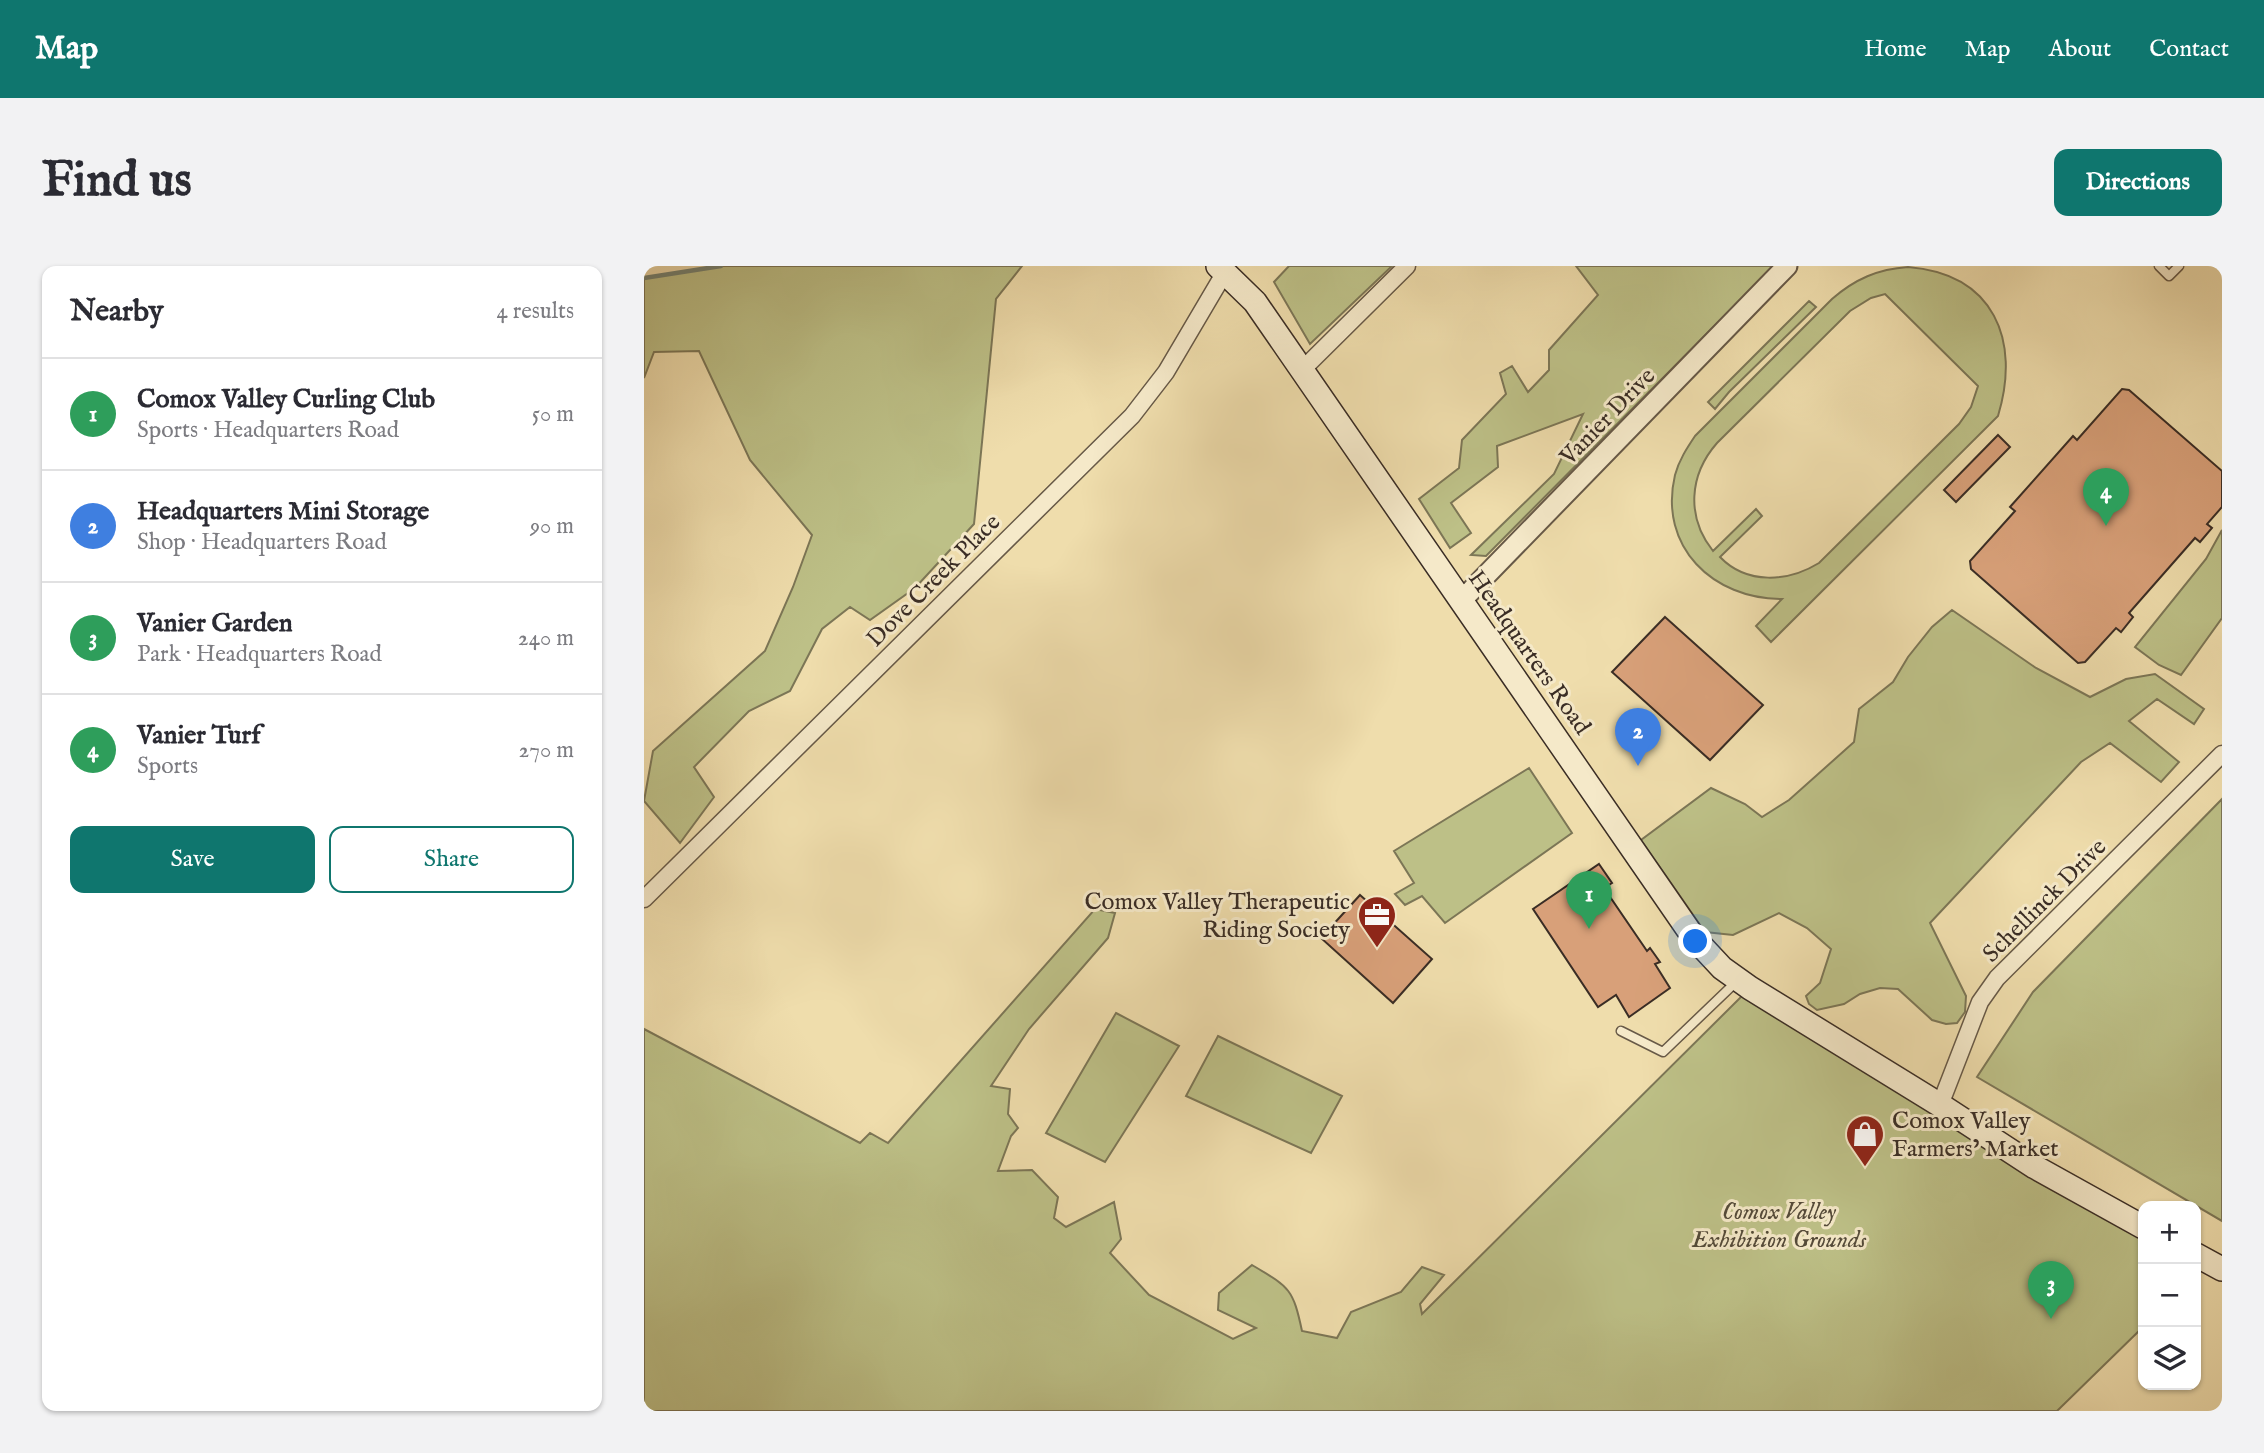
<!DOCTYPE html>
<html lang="en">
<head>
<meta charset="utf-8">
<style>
  body { margin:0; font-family:"IM FELL English",serif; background:#f2f2f3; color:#2b2b33 }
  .controls { position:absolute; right:21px; bottom:21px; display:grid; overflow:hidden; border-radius:14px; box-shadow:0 2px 5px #0004 }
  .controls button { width:63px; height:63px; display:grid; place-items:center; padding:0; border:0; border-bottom:2px solid #e1e1e2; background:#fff; color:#2b2b33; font:35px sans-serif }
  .you { position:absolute; left:1052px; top:676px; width:24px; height:24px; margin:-18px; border:5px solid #fff; border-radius:50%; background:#1a73e8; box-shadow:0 0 0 10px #1a73e833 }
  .badge { display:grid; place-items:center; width:46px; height:46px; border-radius:50%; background:#0f766e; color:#fff; font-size:23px; font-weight:700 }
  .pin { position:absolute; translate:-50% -58px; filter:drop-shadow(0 2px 4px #0008) }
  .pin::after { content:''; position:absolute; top:37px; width:24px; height:21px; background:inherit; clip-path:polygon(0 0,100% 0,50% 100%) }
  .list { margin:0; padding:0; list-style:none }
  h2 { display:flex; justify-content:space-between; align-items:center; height:91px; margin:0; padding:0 28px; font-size:30px }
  h2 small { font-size:23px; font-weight:400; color:#7c7c81 }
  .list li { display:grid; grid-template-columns:46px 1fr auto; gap:21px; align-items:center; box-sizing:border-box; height:112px; padding:0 28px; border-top:2px solid #e1e1e2 }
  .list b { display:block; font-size:26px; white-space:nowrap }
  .list p { margin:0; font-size:23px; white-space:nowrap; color:#7c7c81 }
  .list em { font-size:23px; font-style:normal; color:#7c7c81 }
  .actions { display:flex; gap:14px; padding:21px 28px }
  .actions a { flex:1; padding:16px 0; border:2px solid #0f766e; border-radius:14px; text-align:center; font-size:24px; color:#0f766e }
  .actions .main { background:#0f766e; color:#fff }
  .icon { flex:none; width:38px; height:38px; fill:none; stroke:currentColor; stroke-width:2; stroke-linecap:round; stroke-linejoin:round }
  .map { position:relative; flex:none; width:1578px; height:1145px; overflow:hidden; border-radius:14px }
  header { display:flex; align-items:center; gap:42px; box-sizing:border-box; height:98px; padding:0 35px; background:#0f766e; color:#fff }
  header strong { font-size:33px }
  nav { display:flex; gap:38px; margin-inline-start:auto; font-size:24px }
  .intro { display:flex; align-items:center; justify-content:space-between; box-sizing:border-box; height:168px; padding:0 42px }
  h1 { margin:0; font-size:49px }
  .button { padding:18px 32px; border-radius:14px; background:#0f766e; color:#fff; font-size:24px; font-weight:700 }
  main { display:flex; gap:42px; padding:0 42px }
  aside { flex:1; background:#fff; border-radius:14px; box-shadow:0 2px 5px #0004 }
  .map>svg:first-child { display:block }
  .green { fill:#bdc087; stroke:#7c7656; stroke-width:2; fill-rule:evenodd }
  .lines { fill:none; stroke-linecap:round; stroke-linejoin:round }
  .stream { stroke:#748374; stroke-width:4.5 }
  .building { fill:#d8a079; stroke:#3a2d25; stroke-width:2 }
  .service-casing { stroke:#675947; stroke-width:11 }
  .minor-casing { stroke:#675947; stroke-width:19 }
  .tertiary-casing { stroke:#675947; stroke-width:23 }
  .secondary-casing { stroke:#3a2d25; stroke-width:26 }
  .service { stroke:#f5e9c9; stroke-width:8 }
  .minor { stroke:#f5e9c9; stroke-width:16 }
  .tertiary { stroke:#f5e9c9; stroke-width:19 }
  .secondary { stroke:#f5e9c9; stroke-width:23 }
  .labels { text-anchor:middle; stroke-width:6; stroke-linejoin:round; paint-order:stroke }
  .street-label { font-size:24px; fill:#3a2d25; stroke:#f5e9c9 }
  .poi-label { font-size:24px; fill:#3a2d25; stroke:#f5e9c9; text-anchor:end }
  .park-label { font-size:24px; font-style:italic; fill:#544a39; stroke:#f5e9c9 }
</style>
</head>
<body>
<header>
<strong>Map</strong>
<nav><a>Home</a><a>Map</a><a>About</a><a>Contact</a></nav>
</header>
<div class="intro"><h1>Find us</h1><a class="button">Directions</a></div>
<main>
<aside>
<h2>Nearby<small>4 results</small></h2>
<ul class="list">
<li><span class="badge" style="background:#2e9e5b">1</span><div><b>Comox Valley Curling Club</b><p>Sports · Headquarters Road</p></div><em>50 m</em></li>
<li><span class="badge" style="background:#3f7fe0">2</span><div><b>Headquarters Mini Storage</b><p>Shop · Headquarters Road</p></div><em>90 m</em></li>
<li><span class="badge" style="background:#2e9e5b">3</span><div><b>Vanier Garden</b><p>Park · Headquarters Road</p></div><em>240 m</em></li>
<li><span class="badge" style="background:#2e9e5b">4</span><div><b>Vanier Turf</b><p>Sports</p></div><em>270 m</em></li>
</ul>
<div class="actions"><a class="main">Save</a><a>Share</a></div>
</aside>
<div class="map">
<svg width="1578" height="1145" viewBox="0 0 1578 1145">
  <rect width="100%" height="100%" fill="#efddac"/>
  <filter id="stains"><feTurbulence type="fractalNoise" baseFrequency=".00286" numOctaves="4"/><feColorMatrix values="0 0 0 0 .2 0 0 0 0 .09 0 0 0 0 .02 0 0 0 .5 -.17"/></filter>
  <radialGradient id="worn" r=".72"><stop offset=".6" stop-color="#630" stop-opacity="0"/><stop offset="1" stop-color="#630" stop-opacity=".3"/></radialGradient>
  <path class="green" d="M77 0H378L352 33 330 258 271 322 226 354 206 341 178 363 146 425 105 445 50 501 70 531 36 577 0 535 9 485 121 385 149 321 168 269 106 194 55 85 10 86 0 112V12Z
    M645 0H748L666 78 630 16Z
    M932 0H1130L842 290 827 289 910 208 939 148 853 180 854 201 807 237 827 267 806 282 775 233 815 202 818 174 862 128 856 107 868 100 884 126 905 104V84L954 29Z
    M1264 1C1350 8 1377 74 1354 150L1127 376 1112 360 1138 333C1069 333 1014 281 1031 209 1035 194 1043 182 1051 170L1188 33C1211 13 1234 3 1264 1ZM1241 28 1334 120 1327 141 1315 158 1175 297C1144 316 1103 319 1076 291L1118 250 1112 243 1069 285C1042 251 1045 209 1073 177L1206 45 1227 32Z
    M1165 35 1172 41 1085 126 1071 143 1064 136Z
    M1578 264V352L1537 409 1515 399 1491 381 1562 293Z
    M1308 344 1392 402 1446 431 1482 413 1511 408 1560 443 1550 458 1513 433 1485 455 1535 496 1517 516 1466 477 1437 496 1286 657 1322 730 1321 746 1313 757 1302 758 1288 754 1254 723 1236 722 1216 728 1200 738 1173 744 1165 738 1162 730 1176 717 1187 683 1163 662 1135 647 1089 669 1061 666 997 574 1067 522 1101 538 1118 551 1145 534 1210 476 1215 443 1249 416 1264 391 1288 361Z
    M885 502 928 567 801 657 778 630 761 639 751 628 770 617 750 585Z
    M1578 533V955L1333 811 1389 726Z
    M451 643 471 647 464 672 385 763 347 820 366 823 364 848 374 862 367 870 354 905 388 904 414 931 410 952 422 961 470 936 477 973 466 987 505 1029 589 1073 612 1062 574 1044 575 1027 608 999C645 1021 649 1022 658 1065L693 1072 707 1046 757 1026 778 1001 800 1009 776 1038 778 1048 1106 722 1499 961V1061L1413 1145H0V763L216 877 226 867 244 877Z
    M472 747 535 780 461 896 402 867Z
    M574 770 698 830 667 887 542 830Z"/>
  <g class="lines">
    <path class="stream" d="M0 12 77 0"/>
  </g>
  <path class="building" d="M1478 123 1485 124 1578 205V241L1563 258 1568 262 1556 276 1551 272 1485 347 1489 351 1477 366 1472 362 1441 396 1434 397 1327 303 1326 295 1371 245 1366 241 1429 170 1433 174Z
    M1354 169 1366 181 1312 236 1300 224Z
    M1021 351 1119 439 1066 494 968 406Z
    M955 598 968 617 960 622 1003 685 1006 682 1016 696 1011 698 1026 722 985 751 972 729 954 741 889 643Z
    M716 629 788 693 749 737 677 672Z"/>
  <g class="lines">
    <defs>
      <path id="service" d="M1515 0 1525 10 1535 0
        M977 765 1019 786 1092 716"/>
      <path id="minor" d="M657 105 763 0
        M0 633 488 150 522 106 581 6
        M1296 839 1336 736 1353 712 1578 488"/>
      <path id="tertiary" d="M818 334 1143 0"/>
      <path id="secondary" d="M574 0 611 36 1050 672 1078 702 1106 722 1296 839 1391 901 1499 961
        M1552 989 1578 1003"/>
    </defs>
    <use href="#service" class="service-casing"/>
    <use href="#minor" class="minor-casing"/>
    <use href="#tertiary" class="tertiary-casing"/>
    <use href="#secondary" class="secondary-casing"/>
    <use href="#service" class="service"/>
    <use href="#minor" class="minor"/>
    <use href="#tertiary" class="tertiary"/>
    <use href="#secondary" class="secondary"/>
  </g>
  <defs>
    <symbol id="office-pin" viewBox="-11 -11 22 30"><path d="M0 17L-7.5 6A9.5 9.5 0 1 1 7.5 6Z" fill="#8f2418" stroke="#f5e9c9"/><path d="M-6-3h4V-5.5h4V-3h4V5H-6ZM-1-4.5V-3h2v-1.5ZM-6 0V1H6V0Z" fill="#fff"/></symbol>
    <symbol id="shop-pin" viewBox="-11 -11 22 30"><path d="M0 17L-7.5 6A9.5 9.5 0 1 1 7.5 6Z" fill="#8f2418" stroke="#f5e9c9"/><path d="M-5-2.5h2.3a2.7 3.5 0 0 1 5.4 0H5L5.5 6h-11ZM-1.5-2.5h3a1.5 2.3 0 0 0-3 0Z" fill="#fff"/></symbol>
  </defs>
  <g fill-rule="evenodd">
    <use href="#office-pin" x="711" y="627" width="44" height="60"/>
    <use href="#shop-pin" x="1199" y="846" width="44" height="60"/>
  </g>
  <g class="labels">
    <g class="street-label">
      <text transform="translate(963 150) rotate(-46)" y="8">Vanier Drive</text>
      <text transform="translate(289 314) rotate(-45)" y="8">Dove Creek Place</text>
      <text transform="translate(886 386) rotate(55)" y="8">Headquarters Road</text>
      <text transform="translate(1400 634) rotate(-45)" y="8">Schellinck Drive</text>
    </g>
    <g class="poi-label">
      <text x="706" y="643">Comox Valley Therapeutic<tspan x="706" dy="28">Riding Society</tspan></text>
      <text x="1248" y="862" text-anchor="start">Comox Valley<tspan x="1248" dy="28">Farmers’ Market</tspan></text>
    </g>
    <g class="park-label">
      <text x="1135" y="953">Comox Valley<tspan x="1135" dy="28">Exhibition Grounds</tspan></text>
    </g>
  </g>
  <rect width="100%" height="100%" filter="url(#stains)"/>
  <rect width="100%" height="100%" fill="url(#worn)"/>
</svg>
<div class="controls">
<button>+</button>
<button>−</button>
<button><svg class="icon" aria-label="layers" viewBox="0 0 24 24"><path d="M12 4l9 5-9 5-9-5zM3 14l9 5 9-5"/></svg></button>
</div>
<div class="you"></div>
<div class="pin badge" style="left:945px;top:663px;background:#2e9e5b">1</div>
<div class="pin badge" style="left:994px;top:500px;background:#3f7fe0">2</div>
<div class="pin badge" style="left:1407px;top:1053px;background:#2e9e5b">3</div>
<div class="pin badge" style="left:1462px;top:260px;background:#2e9e5b">4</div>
</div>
</main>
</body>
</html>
